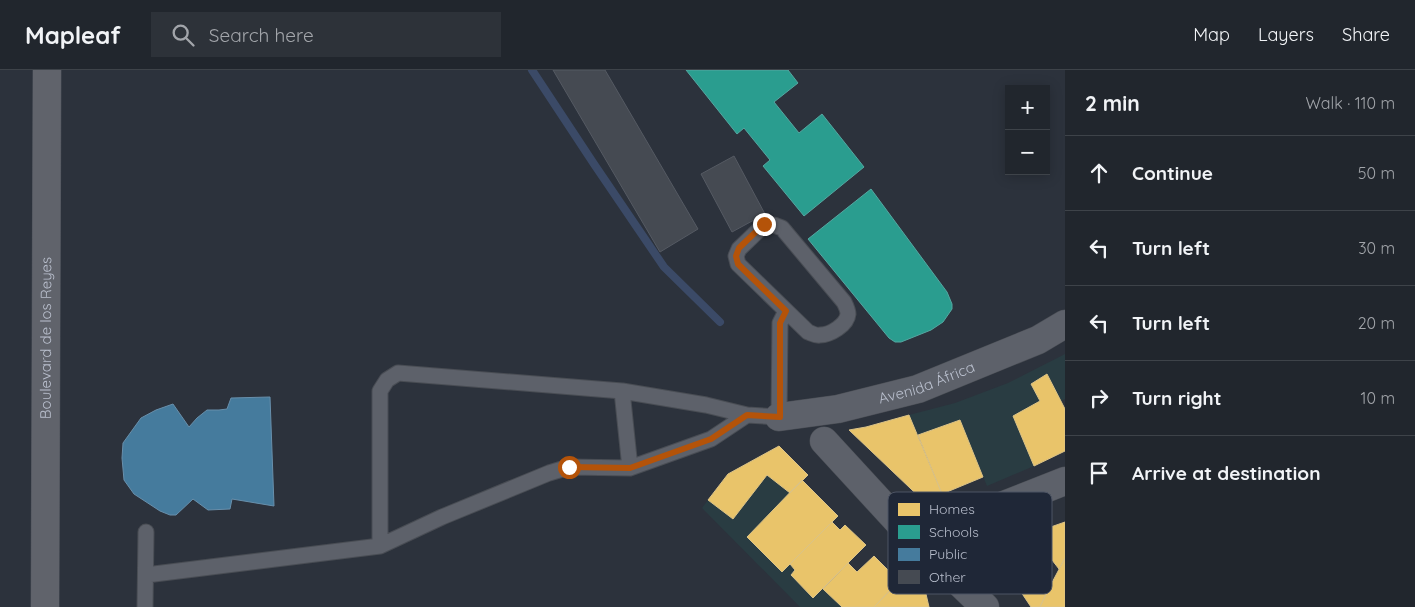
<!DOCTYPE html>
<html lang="en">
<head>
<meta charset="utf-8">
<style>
  body { margin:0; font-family:Quicksand,sans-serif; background:#2d3239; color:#f1f3f6 }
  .controls { position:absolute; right:15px; top:15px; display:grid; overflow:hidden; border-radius:0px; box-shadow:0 2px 12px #0003 }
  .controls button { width:45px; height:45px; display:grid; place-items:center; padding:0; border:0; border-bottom:1px solid #3e4349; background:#21262d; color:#f1f3f6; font:25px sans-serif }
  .stop { position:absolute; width:15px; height:15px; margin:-11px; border:4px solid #b45309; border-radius:50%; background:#fff }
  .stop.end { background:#b45309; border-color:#fff; box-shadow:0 1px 5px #0008 }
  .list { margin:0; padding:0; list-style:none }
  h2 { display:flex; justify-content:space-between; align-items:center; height:65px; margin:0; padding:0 20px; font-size:21px }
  h2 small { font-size:16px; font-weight:400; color:#a2a5aa }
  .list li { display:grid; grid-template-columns:32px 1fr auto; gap:15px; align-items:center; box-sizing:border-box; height:75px; padding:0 20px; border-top:1px solid #3e4349 }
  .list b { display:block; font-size:19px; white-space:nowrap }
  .list em { font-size:16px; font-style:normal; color:#a2a5aa }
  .icon { flex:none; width:28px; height:28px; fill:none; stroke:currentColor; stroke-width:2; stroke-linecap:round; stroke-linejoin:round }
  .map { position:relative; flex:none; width:1065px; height:537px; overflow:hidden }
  header { display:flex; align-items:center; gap:30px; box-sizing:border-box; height:70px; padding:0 25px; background:#21262d; border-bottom:1px solid #3e4349 }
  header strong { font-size:24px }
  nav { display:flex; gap:28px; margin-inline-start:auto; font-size:18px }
  .search { width:350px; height:45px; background:#2d3239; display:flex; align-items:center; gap:12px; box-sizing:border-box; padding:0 18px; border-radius:0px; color:#a2a5aa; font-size:19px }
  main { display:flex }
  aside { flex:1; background:#21262d }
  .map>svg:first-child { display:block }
  .green { fill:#293c42 }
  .homes { fill:#e9c46a; stroke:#dac287 }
  .schools { fill:#2a9d8f; stroke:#55a7a1 }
  .public { fill:#457b9d; stroke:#688fab }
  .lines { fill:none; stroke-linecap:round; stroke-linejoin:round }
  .stream { stroke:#3b4a67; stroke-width:8 }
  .building { fill:#454a52; stroke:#555a63 }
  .service-casing { stroke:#494d54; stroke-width:17 }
  .minor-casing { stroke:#494d54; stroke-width:29 }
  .primary-casing { stroke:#4a4f58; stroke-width:29 }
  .service { stroke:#5d616a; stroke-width:15 }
  .minor { stroke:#5d616a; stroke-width:28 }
  .primary { stroke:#60636b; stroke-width:28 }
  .route { stroke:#b45309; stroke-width:6 }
  .labels { text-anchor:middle; stroke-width:5; stroke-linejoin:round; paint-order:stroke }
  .street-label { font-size:15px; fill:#b8becc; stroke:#1f2737 }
  .key { fill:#1f2737; stroke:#4d5464; stroke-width:1 }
  .key-label { font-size:14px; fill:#b8becc }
</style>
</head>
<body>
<header>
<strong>Mapleaf</strong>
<div class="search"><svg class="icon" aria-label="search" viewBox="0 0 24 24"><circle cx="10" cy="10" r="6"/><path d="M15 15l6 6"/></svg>Search here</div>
<nav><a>Map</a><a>Layers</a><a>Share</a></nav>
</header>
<main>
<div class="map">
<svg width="1065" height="537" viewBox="0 0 1065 537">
  <rect width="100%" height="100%" fill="#2c323c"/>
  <path class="green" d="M1065 284V329L1061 331 1047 304 1031 314 1040 331 1013 346 1034 396 987 416 960 350 918 365 909 345 955 333 1008 313Z
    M767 405 790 423 747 467 790 494 795 500 791 505 813 528 823 519 842 537H800L702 438 708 430 733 449Z"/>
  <path class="homes" d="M1047 304 1065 339V381L1034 396 1013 346 1040 331 1031 314Z
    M909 345 945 431 931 438 849 360 866 357Z
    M960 350 983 407 942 424 918 365Z
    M779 376 808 405 790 423 767 405 733 449 708 430 728 404Z
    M802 410 838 446 782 502 747 467Z
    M832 452 840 460 845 455 866 475 813 528 791 505 795 500 790 494Z
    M1065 452V488L1059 499 1045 481 1029 493 1047 522 1040 537H1031L1009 504 996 509 985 480Z
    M874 486 899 511 874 537H842L823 519 848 493 857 502Z
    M1065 488V537H1040L1047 522Z
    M905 505 926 524 929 537H874Z"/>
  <path class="schools" d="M686 0H788L798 13 774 32 799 63 822 44 864 97 804 146 763 96 770 90 744 58 737 64Z
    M871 119 947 222 952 234V239L943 252 931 260 901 272H895L889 268 808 169Z"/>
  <path class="public" d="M270 327 274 436 232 429 230 439 208 440 193 429 176 445H170L160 441 134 424 124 410 122 388 123 373 141 348 156 340 173 334 189 357 197 348 207 340H219L227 339 231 328Z"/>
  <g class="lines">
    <path class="stream" d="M532 0 594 94 664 197 720 252"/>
  </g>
  <path class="building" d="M553 0H605L698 159 660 182Z
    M734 86 765 144 732 162 701 104Z"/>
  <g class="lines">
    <defs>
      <path id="service" d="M764 155H774L782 158 844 232C846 236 848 240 848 244 847 255 830 265 820 265 816 266 811 263 808 262L738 194 736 186 739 179Z
        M622 321 706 335 747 345
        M380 476V321L387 310 398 303 622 321 630 398
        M146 505 380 476 442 447 549 403 569 397 630 398 711 369 747 345 779 347 780 253 786 241
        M145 537 146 462"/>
      <g id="minor">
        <path id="s1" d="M779 347 838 339 918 319 1038 270 1065 254"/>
        <path d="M824 371 915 470 985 537"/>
        <path d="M915 470 1065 411"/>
      </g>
      <g id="primary">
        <path id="s2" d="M45 537 47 0"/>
      </g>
    </defs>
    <use href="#service" class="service-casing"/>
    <use href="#minor" class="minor-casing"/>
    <use href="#primary" class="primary-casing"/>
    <use href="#service" class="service"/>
    <use href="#minor" class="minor"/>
    <use href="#primary" class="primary"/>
  </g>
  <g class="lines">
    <path class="route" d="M569 397 630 398 711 369 747 345 780 347V253L786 241 738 194 736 186 739 178 764 154"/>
  </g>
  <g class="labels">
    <g class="street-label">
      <text dy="5" stroke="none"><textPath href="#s2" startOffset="269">Boulevard de los Reyes</textPath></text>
      <text dy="5" stroke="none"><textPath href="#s1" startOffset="152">Avenida África</textPath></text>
    </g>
  </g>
  <rect x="888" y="422" width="164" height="102" rx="8" class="key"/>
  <rect x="898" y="433" width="22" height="13" fill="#e9c46a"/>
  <rect x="898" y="455" width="22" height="14" fill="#2a9d8f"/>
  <rect x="898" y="478" width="22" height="13" fill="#457b9d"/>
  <rect x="898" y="500" width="22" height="14" fill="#454a52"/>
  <g class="key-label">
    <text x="929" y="444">Homes</text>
    <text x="929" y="467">Schools</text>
    <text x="929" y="489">Public</text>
    <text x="929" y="512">Other</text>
  </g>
</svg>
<div class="controls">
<button>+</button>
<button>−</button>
</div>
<div class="stop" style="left:569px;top:397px"></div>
<div class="stop end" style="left:764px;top:154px"></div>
</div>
<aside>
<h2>2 min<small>Walk · 110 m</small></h2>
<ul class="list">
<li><svg class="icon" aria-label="ahead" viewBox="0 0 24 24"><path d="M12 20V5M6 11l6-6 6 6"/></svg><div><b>Continue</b></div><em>50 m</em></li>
<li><svg class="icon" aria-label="left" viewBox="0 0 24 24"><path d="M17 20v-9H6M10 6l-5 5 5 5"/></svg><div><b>Turn left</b></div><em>30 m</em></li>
<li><svg class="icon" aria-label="left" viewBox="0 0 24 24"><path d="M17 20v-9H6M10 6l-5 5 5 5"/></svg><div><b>Turn left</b></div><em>20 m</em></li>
<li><svg class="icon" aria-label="right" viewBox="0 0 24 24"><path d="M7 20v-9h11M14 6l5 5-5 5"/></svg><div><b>Turn right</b></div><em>10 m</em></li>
<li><svg class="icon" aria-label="arrive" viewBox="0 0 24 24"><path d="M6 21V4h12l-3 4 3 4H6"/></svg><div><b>Arrive at destination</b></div></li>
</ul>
</aside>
</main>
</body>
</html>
